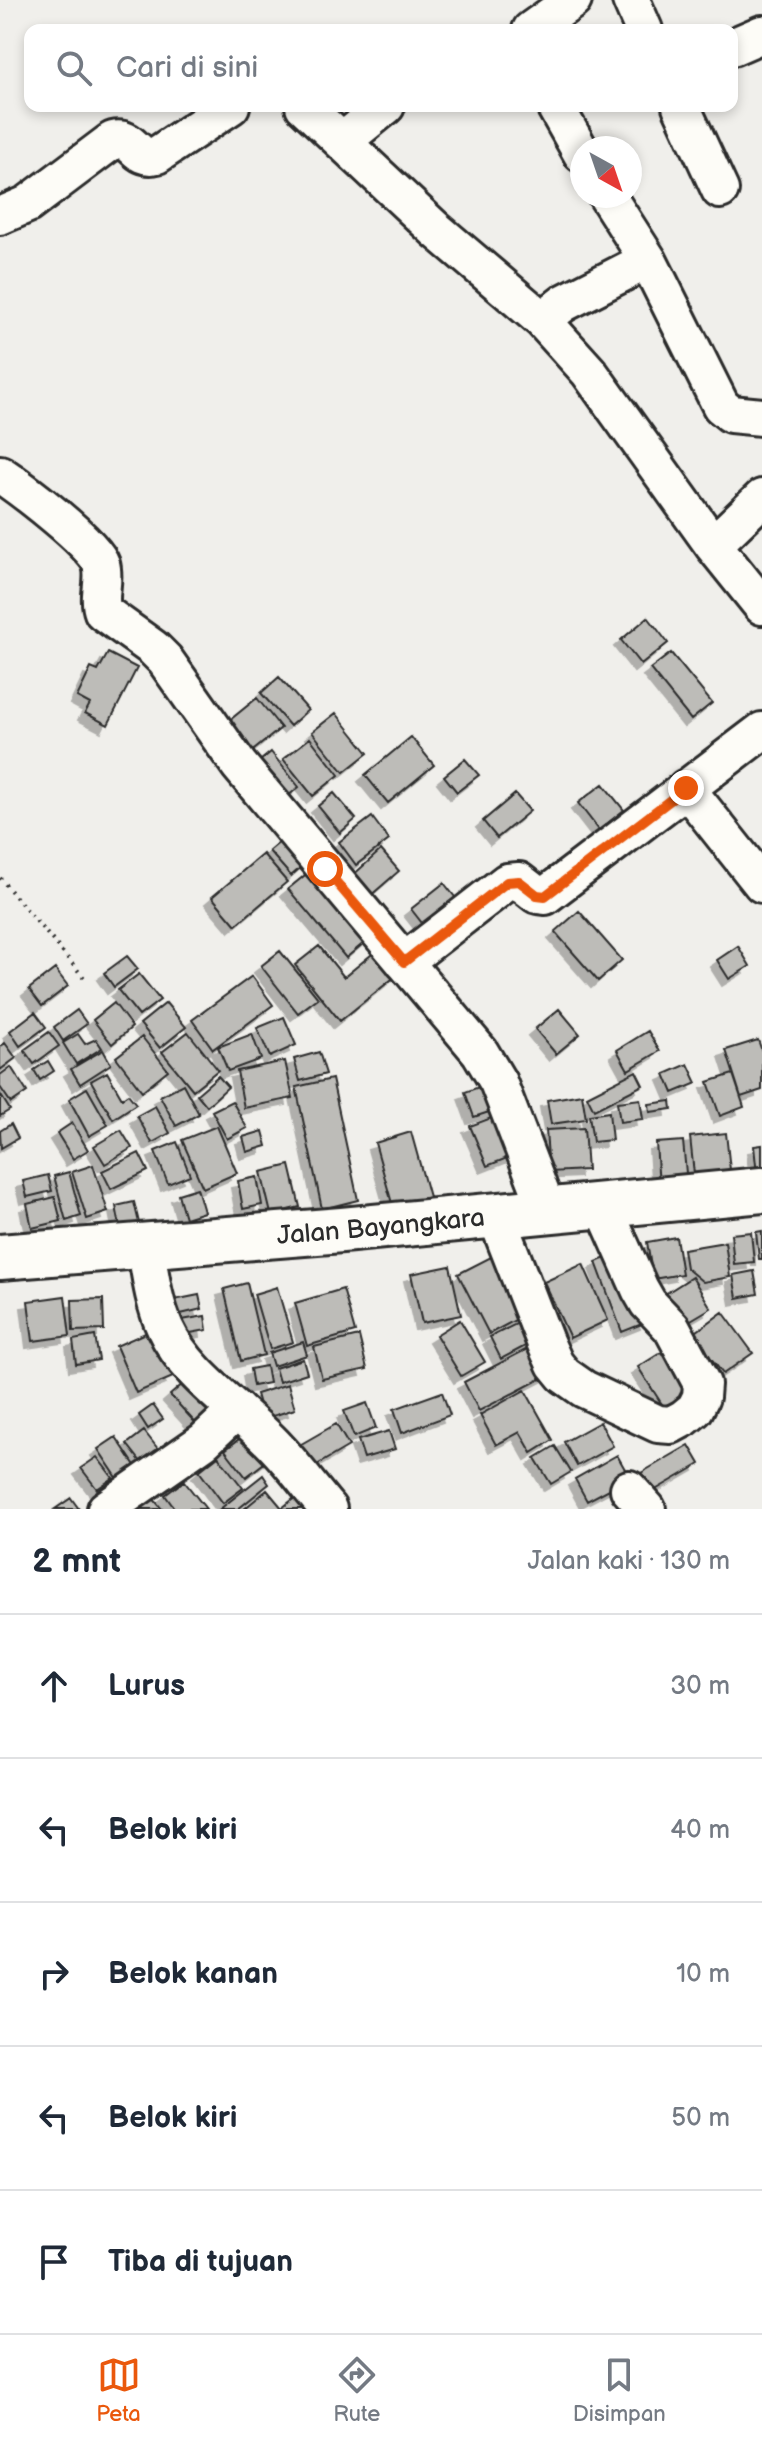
<!DOCTYPE html>
<html lang="id">
<head>
<meta charset="utf-8">
<style>
  body { margin:0; font-family:"Balsamiq Sans",sans-serif; background:#f2f2f3; color:#1f2937 }
  .compass { position:absolute; left:570px; top:136px; width:72px; height:72px; border-radius:50%; background:#fff; box-shadow:0 4px 12px #0003; rotate:140deg }
  .stop { position:absolute; width:24px; height:24px; margin:-18px; border:6px solid #ea580c; border-radius:50%; background:#fff }
  .stop.end { background:#ea580c; border-color:#fff; box-shadow:0 2px 8px #0008 }
  .list { margin:0; padding:0; list-style:none }
  h2 { display:flex; justify-content:space-between; align-items:center; height:104px; margin:0; padding:0 32px; font-size:34px }
  h2 small { font-size:26px; font-weight:400; color:#747a83 }
  .list li { display:grid; grid-template-columns:52px 1fr auto; gap:24px; align-items:center; box-sizing:border-box; height:144px; padding:0 32px; border-top:2px solid #e0e1e3 }
  .list b { display:block; font-size:30px; white-space:nowrap }
  .list em { font-size:26px; font-style:normal; color:#747a83 }
  .icon { flex:none; width:44px; height:44px; fill:none; stroke:currentColor; stroke-width:2; stroke-linecap:round; stroke-linejoin:round }
  .map { position:relative; flex:none; width:762px; height:1509px; overflow:hidden }
  .search { position:absolute; background:#fff; box-shadow:0 4px 12px #0003; left:24px; right:24px; top:24px; height:88px; display:flex; align-items:center; gap:20px; box-sizing:border-box; padding:0 28px; border-radius:16px; color:#747a83; font-size:30px }
  .sheet { height:824px; background:#fff }
  nav { display:flex; justify-content:space-around; align-items:center; box-sizing:border-box; height:112px; border-top:2px solid #e0e1e3; background:#fff; font-size:22px; color:#747a83 }
  nav a { display:grid; justify-items:center; gap:4px }
  nav .on { color:#ea580c }
  .map>svg:first-child { display:block }
  .building { fill:#bdbcb8; stroke:#2b2b2b; stroke-width:2; filter:url(#shadow) }
  .lines { fill:none; stroke-linecap:round; stroke-linejoin:round }
  .minor-casing { stroke:#2b2b2b; stroke-width:42 }
  .highway-casing { stroke:#2b2b2b; stroke-width:50 }
  .path { stroke:#2b2b2b; stroke-width:4; stroke-dasharray:2 6; stroke-linecap:butt }
  .minor { stroke:#fdfcf7; stroke-width:36 }
  .highway { stroke:#fdfcf7; stroke-width:44 }
  .route { stroke:#ea580c; stroke-width:10 }
  .labels { text-anchor:middle; stroke-width:6; stroke-linejoin:round; paint-order:stroke }
  .street-label { font-size:26px; fill:#2b2b2b; stroke:#fdfcf7 }
</style>
</head>
<body>
<div class="map">
<svg width="762" height="1509" viewBox="0 0 762 1509">
  <defs>
    <filter id="shadow"><feDropShadow dx="-7" dy="7" stdDeviation="0" flood-color="#0004"/></filter>
  </defs>
  <rect width="100%" height="100%" fill="#f0efeb"/>
  <filter id="ink" filterUnits="userSpaceOnUse"><feTurbulence type="fractalNoise" baseFrequency=".0125" numOctaves="2"/><feDisplacementMap in="SourceGraphic" scale="16" xChannelSelector="R" yChannelSelector="G"/><feConvolveMatrix kernelMatrix="1 2 1 2 8 2 1 2 1" color-interpolation-filters="sRGB"/></filter>
  <g filter="url(#ink)">
    <path class="building" d="M648 617 668 643 641 665 621 640Z
      M108 653 137 668 108 725 85 713 90 704 77 697 91 668 98 671Z
      M671 653 712 703 691 720 650 669Z
      M279 677 308 710 290 726 261 693Z
      M257 698 281 728 249 754 225 724Z
      M336 713 368 753 344 772 312 732Z
      M411 737 434 765 388 803 365 775Z
      M310 738 339 775 313 796 283 759Z
      M271 752 299 787 277 805 249 770Z
      M465 759 479 775 457 792 444 776Z
      M603 784 624 810 599 830 578 803Z
      M334 793 356 819 340 833 318 806Z
      M515 794 530 811 497 838 483 821Z
      M372 817 389 840 356 865 339 842Z
      M287 836 308 861 291 876 269 851Z
      M381 850 399 871 369 897 351 877Z
      M263 854 287 882 236 925 212 897Z
      M315 867 372 936 346 958 288 889Z
      M444 883 462 906 429 932 411 909Z
      M579 911 622 960 598 981 555 932Z
      M319 946 344 977 382 946 402 971 340 1021 295 965Z
      M738 946 750 966 729 979 717 960Z
      M280 951 318 998 298 1013 261 966Z
      M127 956 138 969 114 987 104 973Z
      M55 969 68 986 42 1006 29 989Z
      M139 974 160 1000 139 1016 118 990Z
      M252 976 273 1005 213 1049 192 1020Z
      M114 1003 132 1027 112 1044 93 1020Z
      M166 1003 186 1027 160 1048 140 1024Z
      M559 1009 580 1034 556 1054 535 1029Z
      M77 1010 87 1024 63 1041 54 1027Z
      M35 1012 46 1027 20 1046 10 1031Z
      M284 1017 296 1045 270 1057 257 1028Z
      M648 1031 660 1051 628 1070 617 1050Z
      M49 1032 59 1046 34 1064 24 1050Z
      M188 1032 218 1070 193 1090 162 1052Z
      M78 1034 85 1044 96 1039 102 1048 76 1064 63 1043Z
      M252 1034 261 1059 228 1071 218 1047Z
      M142 1037 168 1070 142 1091 116 1057Z
      M758 1040 762 1051V1090L741 1097 726 1050Z
      M5 1043 16 1058 0 1070V1047Z
      M103 1050 111 1064 80 1084 71 1069Z
      M319 1052 326 1074 300 1081 294 1059Z
      M48 1061 54 1071 40 1080 34 1070Z
      M285 1061 293 1098 244 1108 237 1071Z
      M688 1064 697 1083 673 1093 665 1074Z
      M11 1067 27 1092 11 1103 0 1087V1075Z
      M636 1071 643 1085 594 1110 587 1096Z
      M107 1072 122 1098 128 1094 136 1104 113 1119 91 1081Z
      M733 1074 744 1107 720 1116 708 1082Z
      M218 1076 228 1087 207 1106 197 1094Z
      M332 1079 358 1200 322 1209 296 1087Z
      M490 1083 498 1109 474 1117 465 1092Z
      M183 1084 199 1114 176 1126 160 1096Z
      M87 1088 108 1125 89 1136 69 1099Z
      M0 1094 10 1110 0 1116Z
      M582 1094 586 1119 551 1124 547 1100Z
      M640 1099 643 1119 620 1122 617 1102Z
      M232 1101 247 1128 227 1139 212 1111Z
      M671 1101 672 1109 650 1112 649 1104Z
      M155 1106 170 1133 152 1143 137 1116Z
      M609 1112 612 1140 593 1142 589 1115Z
      M499 1115 515 1155 487 1166 470 1126Z
      M72 1123 88 1150 73 1159 57 1133Z
      M11 1124 18 1138 1 1148 0 1131Z
      M217 1126 237 1173 203 1188 182 1140Z
      M584 1128 587 1170 549 1172 546 1130Z
      M121 1130 132 1148 105 1164 94 1146Z
      M263 1131 267 1146 247 1152 243 1137Z
      M411 1132 429 1197 393 1207 375 1143Z
      M726 1133 730 1170 694 1174 690 1137Z
      M683 1141 687 1184 659 1186 656 1143Z
      M177 1142 190 1175 168 1184 155 1151Z
      M762 1145V1175H757L754 1146Z
      M139 1153 148 1171 111 1189 102 1171Z
      M93 1165 108 1212 87 1219 72 1172Z
      M290 1165 300 1207 271 1214 261 1172Z
      M69 1172 81 1216 66 1221 54 1176Z
      M48 1175 52 1191 27 1197 23 1181Z
      M257 1177 262 1205 243 1209 238 1181Z
      M197 1188 204 1212 185 1218 178 1194Z
      M55 1197 61 1221 32 1228 27 1204Z
      M134 1202 140 1227 121 1232 116 1206Z
      M762 1231V1259H759L756 1232Z
      M751 1232 754 1262 734 1264 731 1234Z
      M676 1237 682 1274 653 1279 647 1242Z
      M725 1242 730 1277 703 1282 686 1268 683 1249Z
      M620 1252 647 1322 622 1332 596 1262Z
      M491 1257 521 1317 489 1334 458 1274Z
      M583 1264 608 1320 570 1338 544 1282Z
      M450 1266 461 1315 422 1323 411 1274Z
      M754 1271 758 1294 737 1298 733 1275Z
      M692 1277 711 1308 684 1324 665 1294Z
      M247 1283 264 1355 241 1361 224 1289Z
      M277 1287 293 1342 270 1349 254 1294Z
      M343 1289 355 1332 307 1346 295 1303Z
      M199 1295 202 1309 172 1316 169 1301Z
      M65 1296 70 1336 33 1341 28 1301Z
      M103 1299 104 1330 73 1331 72 1300Z
      M723 1312 753 1353 723 1374 693 1334Z
      M205 1316 207 1330 179 1335 176 1321Z
      M460 1320 485 1362 461 1376 436 1335Z
      M522 1321 533 1342 501 1359 490 1337Z
      M152 1330 173 1377 136 1393 116 1346Z
      M95 1336 99 1360 76 1364 73 1340Z
      M359 1336 367 1369 322 1379 314 1347Z
      M303 1342 307 1355 273 1366 269 1353Z
      M533 1346 548 1375 479 1411 464 1382Z
      M670 1347 696 1390 665 1409 638 1367Z
      M303 1359 307 1373 279 1382 275 1368Z
      M266 1366 269 1383 253 1386 250 1369Z
      M192 1376 223 1410 201 1429 170 1395Z
      M288 1384 295 1409 263 1419 256 1394Z
      M525 1390 553 1440 532 1453 520 1432 496 1445 480 1415Z
      M442 1392 450 1415 402 1433 394 1409Z
      M367 1403 376 1428 354 1437 344 1411Z
      M153 1405 163 1419 148 1429 139 1415Z
      M600 1422 613 1446 577 1466 564 1442Z
      M336 1424 349 1446 310 1469 296 1447Z
      M252 1429 273 1456 246 1477 225 1450Z
      M144 1431 166 1459 149 1472 127 1444Z
      M389 1431 395 1449 364 1458 358 1440Z
      M116 1437 138 1470 120 1482 98 1449Z
      M689 1445 700 1464 645 1496 634 1477Z
      M555 1446 571 1472 551 1484 535 1458Z
      M617 1455 630 1478 587 1501 575 1479Z
      M218 1456 243 1488 223 1503 199 1471Z
      M97 1457 113 1478 97 1489 81 1468Z
      M263 1475 269 1484 238 1509H220Z
      M184 1481 206 1509H175L165 1495Z
      M267 1490 282 1508 297 1496 308 1509H244Z
      M152 1497 162 1509H138Z
      M71 1498 79 1509H55Z"/>
    <g class="lines">
      <defs>
        <path id="minor" d="M631 0 644 30
          M531 30 573 0
          M732 47 762 34
          M304 106 435 229 542 320 589 372 713 545 762 606
          M555 106 582 154
          M681 106 720 190
          M343 141 386 106
          M607 196 648 260 721 406 731 414 762 417
          M0 216 28 204 113 140C135 135 133 161 157 155L231 106
          M542 320 564 303 648 260
          M0 474C21 488 94 543 101 564 106 581 97 596 103 612L153 648 165 660 239 765 480 1052 498 1082 548 1212
          M713 545 762 498
          M686 788 762 884
          M404 962 507 882 519 881 537 895 545 896 762 731
          M496 1216 546 1344 555 1364 564 1375 584 1389 658 1424 671 1425 684 1418 695 1409 701 1397 702 1384 672 1328 648 1303 640 1289 603 1206
          M145 1244C150 1272 153 1301 165 1328 187 1377 241 1409 277 1448 295 1467 311 1489 328 1509
          M629 1489 647 1509
          M106 1509 204 1441 237 1410"/>
        <g id="highway">
          <path id="s1" d="M0 1257 342 1230 762 1190"/>
        </g>
      </defs>
      <use href="#minor" class="minor-casing"/>
      <use href="#highway" class="highway-casing"/>
      <path class="path" d="M0 878 86 980"/>
      <use href="#minor" class="minor"/>
      <use href="#highway" class="highway"/>
    </g>
  </g>
  <g class="lines" filter="url(#ink)">
    <path class="route" d="M325 869 404 962 507 882 519 881 537 895 545 896 686 788"/>
  </g>
  <g class="labels">
    <g class="street-label">
      <text dy="9" stroke="none"><textPath href="#s1" startOffset="382">Jalan Bayangkara</textPath></text>
    </g>
  </g>
</svg>
<svg class="compass" viewBox="-18 -18 36 36"><path d="M0-13l5 13h-10z" fill="#e53935"/><path d="M0 13l5-13h-10z" fill="#747a83"/></svg>
<div class="stop" style="left:325px;top:869px"></div>
<div class="stop end" style="left:686px;top:788px"></div>
<div class="search"><svg class="icon" aria-label="search" viewBox="0 0 24 24"><circle cx="10" cy="10" r="6"/><path d="M15 15l6 6"/></svg>Cari di sini</div>
</div>
<section class="sheet">
<h2>2 mnt<small>Jalan kaki · 130 m</small></h2>
<ul class="list">
<li><svg class="icon" aria-label="ahead" viewBox="0 0 24 24"><path d="M12 20V5M6 11l6-6 6 6"/></svg><div><b>Lurus</b></div><em>30 m</em></li>
<li><svg class="icon" aria-label="left" viewBox="0 0 24 24"><path d="M17 20v-9H6M10 6l-5 5 5 5"/></svg><div><b>Belok kiri</b></div><em>40 m</em></li>
<li><svg class="icon" aria-label="right" viewBox="0 0 24 24"><path d="M7 20v-9h11M14 6l5 5-5 5"/></svg><div><b>Belok kanan</b></div><em>10 m</em></li>
<li><svg class="icon" aria-label="left" viewBox="0 0 24 24"><path d="M17 20v-9H6M10 6l-5 5 5 5"/></svg><div><b>Belok kiri</b></div><em>50 m</em></li>
<li><svg class="icon" aria-label="arrive" viewBox="0 0 24 24"><path d="M6 21V4h12l-3 4 3 4H6"/></svg><div><b>Tiba di tujuan</b></div></li>
</ul>
</section>
<nav>
<a class="on"><svg class="icon" aria-label="map" viewBox="0 0 24 24"><path d="M3 6l6-2 6 2 6-2v14l-6 2-6-2-6 2zM9 4v14M15 6v14"/></svg>Peta</a>
<a><svg class="icon" aria-label="directions" viewBox="0 0 24 24"><path d="M12 3l9 9-9 9-9-9zM9 14v-3h6M13 9l2 2-2 2"/></svg>Rute</a>
<a><svg class="icon" aria-label="saved" viewBox="0 0 24 24"><path d="M7 4h10v16l-5-4-5 4z"/></svg>Disimpan</a>
</nav>
</body>
</html>
